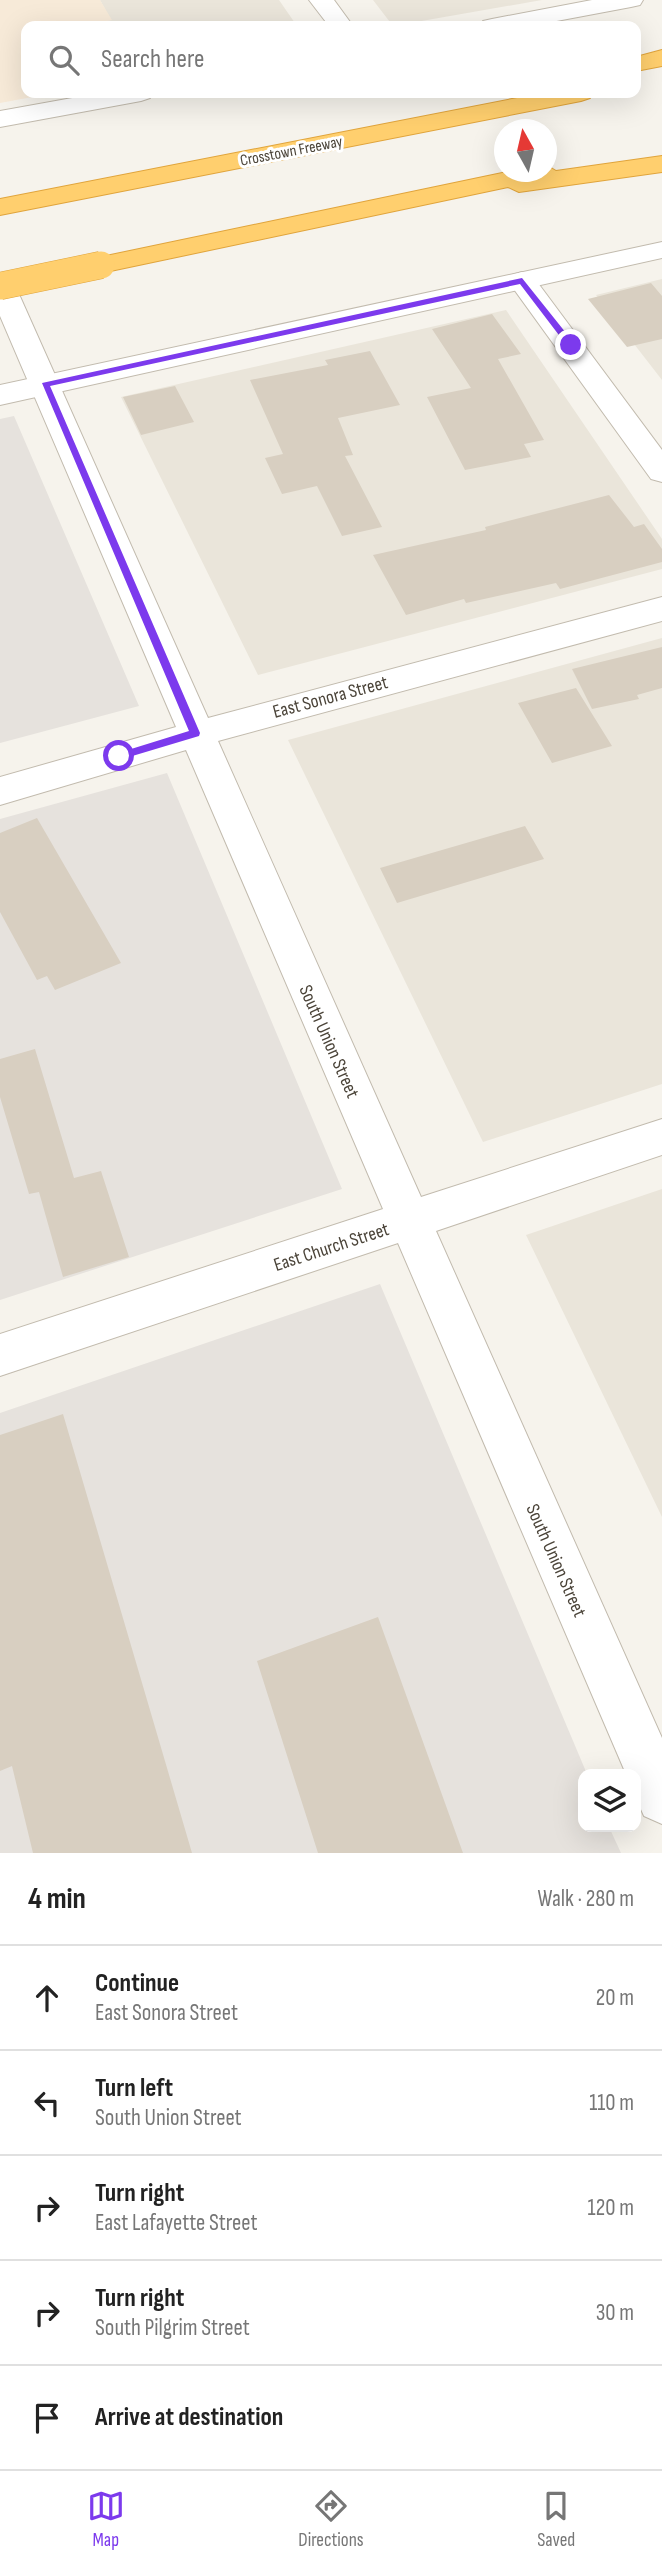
<!DOCTYPE html>
<html lang="en">
<head>
<meta charset="utf-8">
<style>
  body { margin:0; font-family:"Sofia Sans Condensed",sans-serif; background:#f6f6f6; color:#222 }
  .controls { position:absolute; right:21px; bottom:21px; display:grid; overflow:hidden; border-radius:14px; box-shadow:0 7px 28px #0002 }
  .controls button { width:63px; height:63px; display:grid; place-items:center; padding:0; border:0; border-bottom:2px solid #e0e0e0; background:#fff; color:#222; font:35px sans-serif }
  .compass { position:absolute; left:494px; top:119px; width:63px; height:63px; border-radius:50%; background:#fff; box-shadow:0 7px 28px #0002; rotate:352deg }
  .stop { position:absolute; width:21px; height:21px; margin:-16px; border:5px solid #7c3aed; border-radius:50%; background:#fff }
  .stop.end { background:#7c3aed; border-color:#fff; box-shadow:0 2px 7px #0008 }
  .list { margin:0; padding:0; list-style:none }
  h2 { display:flex; justify-content:space-between; align-items:center; height:91px; margin:0; padding:0 28px; font-size:30px }
  h2 small { font-size:23px; font-weight:400; color:#767676 }
  .list li { display:grid; grid-template-columns:46px 1fr auto; gap:21px; align-items:center; box-sizing:border-box; height:105px; padding:0 28px; border-top:2px solid #e0e0e0 }
  .list b { display:block; font-size:26px; white-space:nowrap }
  .list p { margin:0; font-size:23px; white-space:nowrap; color:#767676 }
  .list em { font-size:23px; font-style:normal; color:#767676 }
  .icon { flex:none; width:38px; height:38px; fill:none; stroke:currentColor; stroke-width:2; stroke-linecap:round; stroke-linejoin:round }
  .map { position:relative; flex:none; width:662px; height:1853px; overflow:hidden }
  .search { position:absolute; background:#fff; box-shadow:0 7px 28px #0002; left:21px; right:21px; top:21px; height:77px; display:flex; align-items:center; gap:18px; box-sizing:border-box; padding:0 24px; border-radius:14px; color:#767676; font-size:26px }
  .sheet { height:616px; background:#fff }
  nav { display:flex; justify-content:space-around; align-items:center; box-sizing:border-box; height:98px; border-top:2px solid #e0e0e0; background:#fff; font-size:19px; color:#767676 }
  nav a { display:grid; justify-items:center; gap:4px }
  nav .on { color:#7c3aed }
  .map>svg:first-child { display:block }
  .residential { fill:#eae5da }
  .commercial { fill:#f7ead8 }
  .industrial { fill:#e6e2dd }
  .building { fill:#d8cfc1 }
  .lines { fill:none; stroke-linecap:round; stroke-linejoin:round }
  .minor-casing { stroke:#c2bbae; stroke-width:2 }
  .tertiary-casing { stroke:#c2bbae; stroke-width:2 }
  .motorway-casing { stroke:#e0a43c; stroke-width:2 }
  .minor { fill:#fff; fill-rule:evenodd }
  .tertiary { fill:#fff; fill-rule:evenodd }
  .motorway { fill:#ffcf6e; fill-rule:evenodd }
  .motorway-bridge-casing { stroke:#e0a43c; stroke-width:28; stroke-linecap:butt }
  .motorway-bridge { stroke:#ffcf6e; stroke-width:27 }
  .route { fill:#7c3aed }
  .labels { text-anchor:middle; stroke-width:6; stroke-linejoin:round; paint-order:stroke }
  .far-street-label { font-size:16px; fill:#4b4439; stroke:#fff }
  .street-label { font-size:19px; fill:#4b4439; stroke:#fff }
</style>
</head>
<body>
<div class="map">
<svg width="662" height="1853" viewBox="0 0 662 1853">
  <rect width="100%" height="100%" fill="#f6f3ec"/>
  <path class="residential" d="M100 0H279L297 26H77L111 20Z
    M373 0H542L393 26Z
    M662 279V380L596 295Z
    M506 310 662 539V569L258 675 121 397Z
    M662 638V1084L483 1142 288 740Z
    M662 1189V1517L526 1235Z"/>
  <path class="commercial" d="M0 0H100L112 20 77 26H26V93H54L0 103Z"/>
  <path class="industrial" d="M14 416 139 706 0 743V419Z
    M167 773 342 1189 0 1300V819Z
    M380 1284 587 1774H583V1827H609L621 1853H0V1413Z"/>
  <path class="building" d="M651 283 662 296V339L627 347 588 299Z
    M492 314 521 354 498 359 544 440 524 444 531 457 465 470 427 397 471 388 432 329Z
    M370 351 400 405 338 418 353 455 345 456 382 527 342 536 317 486 282 494 265 458 283 454 250 380 328 365 325 360Z
    M175 386 194 422 141 435 123 397Z
    M609 495 634 527 644 524 662 549V562L560 589 556 583 466 603 464 599 406 615 373 555 486 530 485 527Z
    M662 647V688L637 695 639 699 592 709 572 669Z
    M576 688 612 746 552 763 518 703Z
    M37 818 121 963 55 990 47 976 37 980 0 912V833Z
    M525 826 544 859 397 903 380 868Z
    M35 1049 74 1178 101 1171 129 1257 63 1277 39 1192 29 1194 0 1097V1059Z
    M63 1414 192 1853H33L12 1766 0 1771V1435Z
    M378 1617 463 1853H318L257 1661Z"/>
  <g class="lines">
    <defs>
      <path id="minor" d="M309 0H334L353 26H329Z
        M592 0H643L640 5 631 7 530 26H480L483 21 492 19Z
        M100 93H154L150 98 141 101 0 127V111Z
        M522 272 532 275 662 450V482L651 479 508 281 512 275Z
        M0 274 10 277 14 283 208 718 662 597V621L218 741 421 1197 662 1119V1155L436 1231 662 1738V1824L644 1816 636 1798V1774H626L398 1243 0 1376V1334L383 1209 186 750 0 805V777L176 727 0 316Z"/>
      <path id="tertiary" d="M662 242V258L0 405V385Z"/>
      <path id="motorway" d="M662 50V66L636 71V57Z
        M543 93H594L590 98 581 101 0 215V199Z
        M662 156V172L519 192 508 187 101 273 91 271 87 265 91 259 101 257 507 172H546V165L556 171Z"/>
    </defs>
    <use href="#minor" class="minor-casing"/>
    <use href="#tertiary" class="tertiary-casing"/>
    <use href="#motorway" class="motorway-casing"/>
    <use href="#minor" class="minor"/>
    <use href="#tertiary" class="tertiary"/>
    <use href="#motorway" class="motorway"/>
    <defs>
      <path id="motorway-bridge" d="M0 286 101 265"/>
    </defs>
    <use href="#motorway-bridge" class="motorway-bridge-casing"/>
    <use href="#motorway-bridge" class="motorway-bridge"/>
  </g>
  <path class="route" d="M522 278 574 343V347H568L520 284 50 386 200 733 199 736 119 760 115 759V754L189 731 42 383Z"/>
  <g class="labels">
    <g class="far-street-label">
      <text transform="translate(291 150) rotate(-11)" y="6">Crosstown Freeway</text>
    </g>
    <g class="street-label">
      <text transform="translate(330 696) rotate(-15)" y="7">East Sonora Street</text>
      <text transform="translate(330 1041) rotate(66)" y="7">South Union Street</text>
      <text transform="translate(331 1246) rotate(-18)" y="7">East Church Street</text>
      <text transform="translate(557 1560) rotate(66)" y="7">South Union Street</text>
    </g>
  </g>
</svg>
<div class="controls">
<button><svg class="icon" aria-label="layers" viewBox="0 0 24 24"><path d="M12 4l9 5-9 5-9-5zM3 14l9 5 9-5"/></svg></button>
</div>
<svg class="compass" viewBox="-18 -18 36 36"><path d="M0-13l5 13h-10z" fill="#e53935"/><path d="M0 13l5-13h-10z" fill="#767676"/></svg>
<div class="stop" style="left:119px;top:756px"></div>
<div class="stop end" style="left:571px;top:345px"></div>
<div class="search"><svg class="icon" aria-label="search" viewBox="0 0 24 24"><circle cx="10" cy="10" r="6"/><path d="M15 15l6 6"/></svg>Search here</div>
</div>
<section class="sheet">
<h2>4 min<small>Walk · 280 m</small></h2>
<ul class="list">
<li><svg class="icon" aria-label="ahead" viewBox="0 0 24 24"><path d="M12 20V5M6 11l6-6 6 6"/></svg><div><b>Continue</b><p>East Sonora Street</p></div><em>20 m</em></li>
<li><svg class="icon" aria-label="left" viewBox="0 0 24 24"><path d="M17 20v-9H6M10 6l-5 5 5 5"/></svg><div><b>Turn left</b><p>South Union Street</p></div><em>110 m</em></li>
<li><svg class="icon" aria-label="right" viewBox="0 0 24 24"><path d="M7 20v-9h11M14 6l5 5-5 5"/></svg><div><b>Turn right</b><p>East Lafayette Street</p></div><em>120 m</em></li>
<li><svg class="icon" aria-label="right" viewBox="0 0 24 24"><path d="M7 20v-9h11M14 6l5 5-5 5"/></svg><div><b>Turn right</b><p>South Pilgrim Street</p></div><em>30 m</em></li>
<li><svg class="icon" aria-label="arrive" viewBox="0 0 24 24"><path d="M6 21V4h12l-3 4 3 4H6"/></svg><div><b>Arrive at destination</b></div></li>
</ul>
</section>
<nav>
<a class="on"><svg class="icon" aria-label="map" viewBox="0 0 24 24"><path d="M3 6l6-2 6 2 6-2v14l-6 2-6-2-6 2zM9 4v14M15 6v14"/></svg>Map</a>
<a><svg class="icon" aria-label="directions" viewBox="0 0 24 24"><path d="M12 3l9 9-9 9-9-9zM9 14v-3h6M13 9l2 2-2 2"/></svg>Directions</a>
<a><svg class="icon" aria-label="saved" viewBox="0 0 24 24"><path d="M7 4h10v16l-5-4-5 4z"/></svg>Saved</a>
</nav>
</body>
</html>
